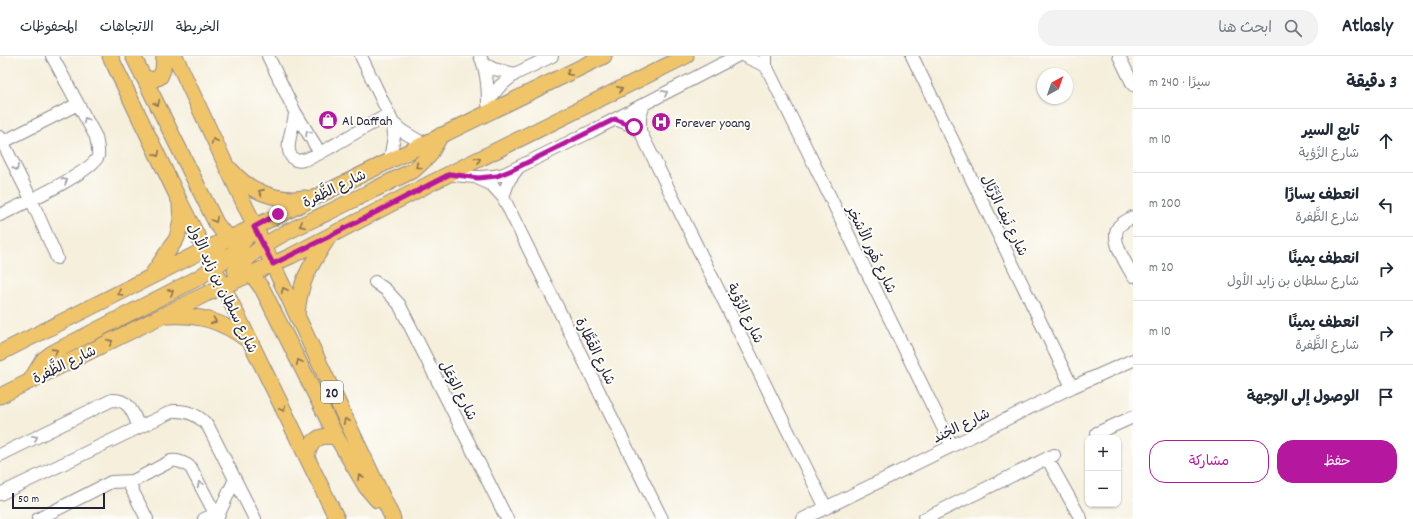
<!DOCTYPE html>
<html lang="ar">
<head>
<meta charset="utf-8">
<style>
  body { margin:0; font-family:Dekko,"Playpen Sans Arabic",sans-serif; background:#f2f2f3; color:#1f2937; direction:rtl }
  .controls { position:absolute; right:12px; bottom:12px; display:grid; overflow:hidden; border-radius:8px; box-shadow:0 1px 3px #0004 }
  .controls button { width:36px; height:36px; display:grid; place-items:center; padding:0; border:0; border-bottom:1px solid #e0e1e3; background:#fff; color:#1f2937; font:20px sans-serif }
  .compass { position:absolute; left:1037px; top:12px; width:36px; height:36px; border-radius:50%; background:#fff; box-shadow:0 1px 3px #0004; rotate:40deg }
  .scale { position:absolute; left:12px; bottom:10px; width:93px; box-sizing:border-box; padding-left:4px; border:2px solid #22223b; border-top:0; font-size:11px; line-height:14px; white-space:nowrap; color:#22223b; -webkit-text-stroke:3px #fdfcf7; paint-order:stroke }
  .stop { position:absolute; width:12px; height:12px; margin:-9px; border:3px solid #b5179e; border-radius:50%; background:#fff }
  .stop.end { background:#b5179e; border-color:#fff; box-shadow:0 1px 4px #0008 }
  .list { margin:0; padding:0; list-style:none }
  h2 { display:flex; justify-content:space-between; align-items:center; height:52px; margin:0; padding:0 16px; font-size:17px }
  h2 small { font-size:13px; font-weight:400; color:#747a83 }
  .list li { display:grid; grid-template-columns:26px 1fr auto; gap:12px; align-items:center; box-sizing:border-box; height:64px; padding:0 16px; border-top:1px solid #e0e1e3 }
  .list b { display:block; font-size:15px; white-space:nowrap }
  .list p { margin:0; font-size:13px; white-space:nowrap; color:#747a83 }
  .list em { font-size:13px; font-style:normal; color:#747a83 }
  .actions { display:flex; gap:8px; padding:12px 16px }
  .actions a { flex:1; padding:9px 0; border:1px solid #b5179e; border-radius:16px; text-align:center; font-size:14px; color:#b5179e }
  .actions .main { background:#b5179e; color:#fff }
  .icon { flex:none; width:22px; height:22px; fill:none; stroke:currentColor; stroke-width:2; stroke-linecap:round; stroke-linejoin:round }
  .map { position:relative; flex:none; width:1133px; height:463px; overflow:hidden; direction:ltr }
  header { display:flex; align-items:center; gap:24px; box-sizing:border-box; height:56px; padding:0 20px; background:#fff; border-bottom:1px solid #e0e1e3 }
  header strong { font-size:19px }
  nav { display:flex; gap:22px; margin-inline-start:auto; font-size:14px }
  .search { width:280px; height:36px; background:#f2f2f3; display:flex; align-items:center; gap:10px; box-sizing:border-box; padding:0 14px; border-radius:16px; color:#747a83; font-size:15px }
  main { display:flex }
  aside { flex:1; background:#fff }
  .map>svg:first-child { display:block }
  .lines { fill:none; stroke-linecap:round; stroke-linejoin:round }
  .minor-casing { stroke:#8c888c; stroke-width:14 }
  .major-casing { stroke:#8c888c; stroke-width:17 }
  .minor { stroke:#fff; stroke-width:12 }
  .major { stroke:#f0c469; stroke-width:15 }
  .oneway { stroke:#897352 }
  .oneway2 { stroke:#9c9ca7 }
  .route { stroke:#b5179e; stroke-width:5 }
  .labels { text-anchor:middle; stroke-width:4; stroke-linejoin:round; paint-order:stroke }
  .shield { fill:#fdfcf7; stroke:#646373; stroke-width:1 }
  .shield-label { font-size:13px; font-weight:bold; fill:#22223b }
  .poi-label { font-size:14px; fill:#22223b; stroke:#fdfcf7; text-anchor:start }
  .street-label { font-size:14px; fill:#22223b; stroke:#fdfcf7 }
</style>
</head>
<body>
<header>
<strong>Atlasly</strong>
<div class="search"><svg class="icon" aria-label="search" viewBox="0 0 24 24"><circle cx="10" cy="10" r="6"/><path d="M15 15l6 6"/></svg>ابحث هنا</div>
<nav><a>الخريطة</a><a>الاتجاهات</a><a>المحفوظات</a></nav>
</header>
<main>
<aside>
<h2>3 دقيقة<small>سيرًا · 240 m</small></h2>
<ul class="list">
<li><svg class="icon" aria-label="ahead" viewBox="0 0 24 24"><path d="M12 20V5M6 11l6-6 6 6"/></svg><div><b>تابع السير</b><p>شارع الرُّؤية</p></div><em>10 m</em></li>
<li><svg class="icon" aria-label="left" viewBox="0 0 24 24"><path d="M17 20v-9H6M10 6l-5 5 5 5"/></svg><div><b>انعطف يسارًا</b><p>شارع الظَّفرة</p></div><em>200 m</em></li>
<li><svg class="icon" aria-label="right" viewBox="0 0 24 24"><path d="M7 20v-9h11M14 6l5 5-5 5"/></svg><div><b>انعطف يمينًا</b><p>شارع سلطان بن زايد الأول</p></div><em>20 m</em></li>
<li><svg class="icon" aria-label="right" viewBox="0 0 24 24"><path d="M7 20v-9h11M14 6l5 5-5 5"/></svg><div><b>انعطف يمينًا</b><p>شارع الظَّفرة</p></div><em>10 m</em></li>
<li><svg class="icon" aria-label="arrive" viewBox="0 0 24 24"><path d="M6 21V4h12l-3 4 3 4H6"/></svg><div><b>الوصول إلى الوجهة</b></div></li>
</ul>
<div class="actions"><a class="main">حفظ</a><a>مشاركة</a></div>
</aside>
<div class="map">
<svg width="1133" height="463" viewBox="0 0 1133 463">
  <rect width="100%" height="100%" fill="#fdfcf7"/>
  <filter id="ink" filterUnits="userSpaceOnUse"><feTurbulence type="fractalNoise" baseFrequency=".025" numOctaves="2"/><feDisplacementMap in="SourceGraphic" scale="8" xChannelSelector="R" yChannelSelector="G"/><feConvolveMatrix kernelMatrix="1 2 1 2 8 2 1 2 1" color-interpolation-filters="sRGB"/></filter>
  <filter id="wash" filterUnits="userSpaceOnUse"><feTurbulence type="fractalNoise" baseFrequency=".012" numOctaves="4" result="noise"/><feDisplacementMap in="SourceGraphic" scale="16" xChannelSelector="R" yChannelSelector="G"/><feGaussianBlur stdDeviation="0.9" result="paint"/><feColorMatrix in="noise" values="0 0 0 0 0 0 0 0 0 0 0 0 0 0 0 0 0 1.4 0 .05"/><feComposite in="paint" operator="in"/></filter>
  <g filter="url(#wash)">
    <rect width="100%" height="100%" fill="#f5efdc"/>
  </g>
  <g filter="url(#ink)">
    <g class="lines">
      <defs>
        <path id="minor" d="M268 0 295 56 320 97
          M361 0 393 67 394 80 390 104
          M480 0C487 14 488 32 488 48
          M744 0 766 10
          M766 0V10L952 390
          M912 0 1072 331
          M1119 0 1133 29
          M484 8 494 13 515 18
          M488 45 500 30 515 18 552 0
          M644 48 640 61V75L826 452
          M295 56C295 68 285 88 290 98 292 103 297 106 303 104 314 102 325 94 336 88 353 78 371 68 389 58
          M615 63 628 68 640 75
          M393 67 402 75 424 88
          M0 81 31 143 57 202
          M3 86 78 48
          M450 118C469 121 486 123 504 118L592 75 737 0
          M477 122 492 129 503 141 662 463
          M503 141 509 124 518 112
          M0 159C18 150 93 116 98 100 99 94 97 87 96 81L52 0
          M1133 161C1128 164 1123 166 1119 170 1109 183 1126 207 1133 220
          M375 226 386 234 399 248 507 463
          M1097 377 1133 361
          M0 399 112 344C130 343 133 358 139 371
          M1047 402 1081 463
          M128 426 147 463
          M0 438 173 355C188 354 199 359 208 370L255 463
          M217 462 235 423
          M38 463 111 426 133 425 171 405C179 404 185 407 191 412L218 463
          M204 463 215 458
          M803 463 1072 331 1133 304
          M924 463 1054 399"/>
        <path id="major" d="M110 0 180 146 223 230 337 463
          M133 0 216 167 222 175 237 187
          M175 0 224 105 393 463
          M144 21 152 24 160 21 163 14 164 0
          M231 114C249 136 278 146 306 142
          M204 194C213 196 221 198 229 201 244 207 254 221 263 234L337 382 366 431 377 444
          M235 215C260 186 293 173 327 157 356 143 385 128 414 114L429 100 441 79
          M152 219 177 182 181 164 180 149
          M167 260C200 258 222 265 249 285
          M297 260C299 226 310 210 328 182
          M0 297 204 194 273 162 604 0
          M30 325 43 304 52 297 198 222 229 201 240 190 254 171
          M0 340 206 238 291 200 431 127 686 0
          M307 400C311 383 321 377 337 382"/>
      </defs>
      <use href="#minor" class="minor-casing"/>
      <use href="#major" class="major-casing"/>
      <use href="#minor" class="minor"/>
      <use href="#major" class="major"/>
    </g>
    <defs><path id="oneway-chevron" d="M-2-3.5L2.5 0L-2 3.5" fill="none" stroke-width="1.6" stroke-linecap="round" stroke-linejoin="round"/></defs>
    <g class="oneway">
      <use href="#oneway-chevron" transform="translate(569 17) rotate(154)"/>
      <use href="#oneway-chevron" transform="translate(620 33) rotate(-27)"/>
      <use href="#oneway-chevron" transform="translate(157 47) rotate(64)"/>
      <use href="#oneway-chevron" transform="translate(214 85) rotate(-115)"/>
      <use href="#oneway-chevron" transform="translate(157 98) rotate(64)"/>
      <use href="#oneway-chevron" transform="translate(478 104) rotate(-27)"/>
      <use href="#oneway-chevron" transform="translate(418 110) rotate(141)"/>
      <use href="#oneway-chevron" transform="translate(261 136) rotate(-156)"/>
      <use href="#oneway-chevron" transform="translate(215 164) rotate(61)"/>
      <use href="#oneway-chevron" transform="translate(302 169) rotate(154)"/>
      <use href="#oneway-chevron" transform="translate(284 234) rotate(-115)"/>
      <use href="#oneway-chevron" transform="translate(171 236) rotate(-27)"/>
      <use href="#oneway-chevron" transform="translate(120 237) rotate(153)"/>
      <use href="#oneway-chevron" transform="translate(214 265) rotate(20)"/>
      <use href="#oneway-chevron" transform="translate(110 286) rotate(-26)"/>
      <use href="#oneway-chevron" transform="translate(55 295) rotate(-32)"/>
      <use href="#oneway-chevron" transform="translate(299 306) rotate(-116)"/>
      <use href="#oneway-chevron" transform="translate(283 353) rotate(63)"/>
      <use href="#oneway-chevron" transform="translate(346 365) rotate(-115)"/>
      <use href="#oneway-chevron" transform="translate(360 421) rotate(-121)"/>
    </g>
    <g class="oneway2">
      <use href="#oneway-chevron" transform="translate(665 37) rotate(-27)"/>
      <use href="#oneway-chevron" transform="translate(86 64) rotate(-119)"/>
      <use href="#oneway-chevron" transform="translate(308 77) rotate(-122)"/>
      <use href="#oneway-chevron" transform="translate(16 112) rotate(64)"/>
      <use href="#oneway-chevron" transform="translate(65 125) rotate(-29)"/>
      <use href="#oneway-chevron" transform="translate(35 382) rotate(-27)"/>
      <use href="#oneway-chevron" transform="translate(200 428) rotate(-117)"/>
    </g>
  </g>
  <g class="lines" filter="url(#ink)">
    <path class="route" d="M278 158 254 171 273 208 328 181 450 118 478 122 497 120 512 114 615 63 634 71"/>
  </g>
  <defs>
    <symbol id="shop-disc" viewBox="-11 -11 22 22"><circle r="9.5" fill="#b5179e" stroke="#fdfcf7"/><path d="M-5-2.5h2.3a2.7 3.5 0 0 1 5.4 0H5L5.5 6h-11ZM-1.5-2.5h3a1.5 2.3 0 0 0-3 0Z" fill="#fff"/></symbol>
    <symbol id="hospital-disc" viewBox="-11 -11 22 22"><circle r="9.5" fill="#b5179e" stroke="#fdfcf7"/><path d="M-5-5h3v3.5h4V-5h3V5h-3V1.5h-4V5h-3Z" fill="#fff"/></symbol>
  </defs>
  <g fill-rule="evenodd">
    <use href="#shop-disc" x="317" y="53" width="22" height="22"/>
    <use href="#hospital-disc" x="650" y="55" width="22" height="22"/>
  </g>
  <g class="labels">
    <rect class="shield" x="321" y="325" width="22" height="22" rx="3"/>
    <g class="shield-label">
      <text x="332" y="341">20</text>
    </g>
    <g class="poi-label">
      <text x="342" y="69">Al Daffah</text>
      <text x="675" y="71">Forever yoang</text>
    </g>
    <g class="street-label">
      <text transform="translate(334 132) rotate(-26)" y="5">شارع الظَّفرة</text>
      <text transform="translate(1005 159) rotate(64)" y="5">شارع نَيف الرَّيَّال</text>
      <text transform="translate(872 193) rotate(64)" y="5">شارع هُور الأشخِر</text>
      <text transform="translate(223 232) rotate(64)" y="5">شارع سلطان بن زايد الأول</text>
      <text transform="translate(746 257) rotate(64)" y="5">شارع الرُّؤية</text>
      <text transform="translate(596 295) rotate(64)" y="5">شارع القَطَّارة</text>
      <text transform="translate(64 308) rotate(-26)" y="5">شارع الظَّفرة</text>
      <text transform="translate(459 334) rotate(63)" y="5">شارع الوَعَل</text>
      <text transform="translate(961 369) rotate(-26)" y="5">شارع الجُند</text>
    </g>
  </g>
</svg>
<div class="controls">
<button>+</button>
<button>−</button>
</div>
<svg class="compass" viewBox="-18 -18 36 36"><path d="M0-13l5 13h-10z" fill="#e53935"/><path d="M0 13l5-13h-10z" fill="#747a83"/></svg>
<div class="scale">50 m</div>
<div class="stop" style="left:634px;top:71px"></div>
<div class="stop end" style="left:278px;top:158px"></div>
</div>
</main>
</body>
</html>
